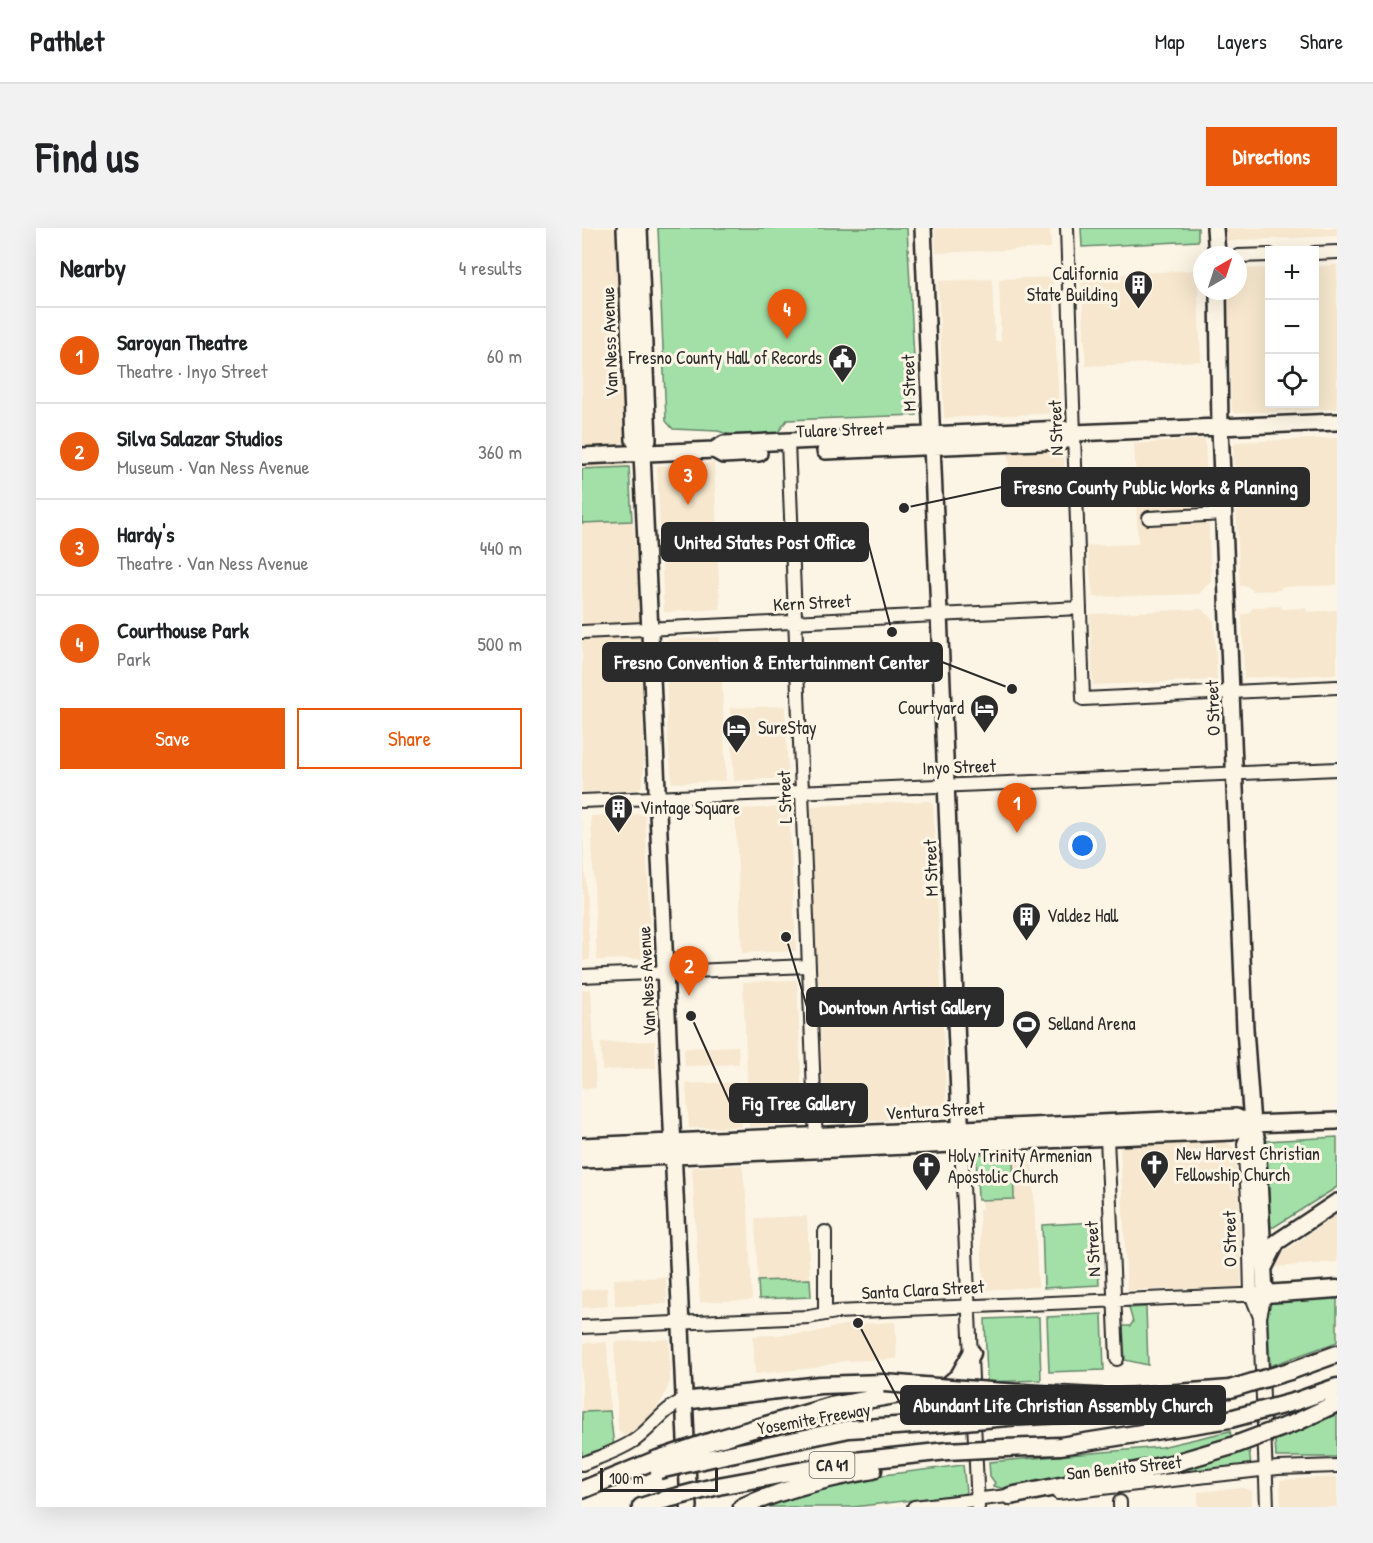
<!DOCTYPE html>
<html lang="en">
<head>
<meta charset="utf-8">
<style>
  body { margin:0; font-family:"Patrick Hand",sans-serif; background:#f2f2f2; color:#202124 }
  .controls { position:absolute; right:18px; top:18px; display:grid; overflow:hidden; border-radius:0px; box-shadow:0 6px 24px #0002 }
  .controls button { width:54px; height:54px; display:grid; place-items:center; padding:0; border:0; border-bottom:2px solid #e0e0e0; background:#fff; color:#202124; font:30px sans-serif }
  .compass { position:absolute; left:611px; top:18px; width:54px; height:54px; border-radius:50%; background:#fff; box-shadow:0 6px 24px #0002; rotate:39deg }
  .scale { position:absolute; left:18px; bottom:15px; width:118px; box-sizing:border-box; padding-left:6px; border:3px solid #2b2b2b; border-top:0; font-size:16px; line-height:21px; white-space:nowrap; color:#2b2b2b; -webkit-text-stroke:4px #fcf5e5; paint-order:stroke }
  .you { position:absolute; left:501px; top:618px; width:21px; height:21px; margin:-15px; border:4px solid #fff; border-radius:50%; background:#1a73e8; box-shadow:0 0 0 9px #1a73e833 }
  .badge { display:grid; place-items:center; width:39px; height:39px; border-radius:50%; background:#ea580c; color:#fff; font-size:20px; font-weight:700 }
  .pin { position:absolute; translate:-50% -50px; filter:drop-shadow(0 2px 3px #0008) }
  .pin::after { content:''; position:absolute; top:32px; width:21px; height:18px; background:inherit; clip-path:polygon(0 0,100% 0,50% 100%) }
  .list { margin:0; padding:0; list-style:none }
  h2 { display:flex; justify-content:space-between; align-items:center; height:78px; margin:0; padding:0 24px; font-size:26px }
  h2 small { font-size:20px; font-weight:400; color:#757577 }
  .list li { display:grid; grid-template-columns:39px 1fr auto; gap:18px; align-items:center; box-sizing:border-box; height:96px; padding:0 24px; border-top:2px solid #e0e0e0 }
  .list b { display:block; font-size:22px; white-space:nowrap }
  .list p { margin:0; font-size:20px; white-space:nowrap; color:#757577 }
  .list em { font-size:20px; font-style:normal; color:#757577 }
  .actions { display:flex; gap:12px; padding:18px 24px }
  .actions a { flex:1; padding:14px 0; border:2px solid #ea580c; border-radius:0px; text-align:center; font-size:21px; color:#ea580c }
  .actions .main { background:#ea580c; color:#fff }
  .icon { flex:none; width:33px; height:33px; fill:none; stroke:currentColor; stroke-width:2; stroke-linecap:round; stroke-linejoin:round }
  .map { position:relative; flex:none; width:755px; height:1279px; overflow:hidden; border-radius:0px }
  header { display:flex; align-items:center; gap:36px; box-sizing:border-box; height:84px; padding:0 30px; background:#fff; border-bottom:2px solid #e0e0e0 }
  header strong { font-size:28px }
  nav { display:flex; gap:33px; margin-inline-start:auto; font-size:21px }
  .intro { display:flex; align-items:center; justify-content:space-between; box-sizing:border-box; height:144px; padding:0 36px }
  h1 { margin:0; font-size:42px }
  .button { padding:15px 27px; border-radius:0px; background:#ea580c; color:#fff; font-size:21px; font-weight:700 }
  main { display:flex; gap:36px; padding:0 36px }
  aside { flex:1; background:#fff; border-radius:0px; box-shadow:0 6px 24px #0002 }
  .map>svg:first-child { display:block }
  .built { fill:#f6e7ce }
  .green { fill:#a2e0a8; stroke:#66866a; stroke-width:1.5 }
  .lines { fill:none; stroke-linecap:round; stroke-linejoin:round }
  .minor-casing { stroke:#2b2b2b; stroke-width:16 }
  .major-casing { stroke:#2b2b2b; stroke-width:20 }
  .highway-casing { stroke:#2b2b2b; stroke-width:21 }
  .minor { stroke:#fcf5e5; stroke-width:12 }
  .major { stroke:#fcf5e5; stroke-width:15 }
  .highway { stroke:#fcf5e5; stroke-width:16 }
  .highway-bridge-casing { stroke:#2b2b2b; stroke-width:21; stroke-linecap:butt }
  .highway-bridge { stroke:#fcf5e5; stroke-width:16 }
  .labels { text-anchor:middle; stroke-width:6; stroke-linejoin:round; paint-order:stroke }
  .shield { fill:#fcf5e5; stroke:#6a6863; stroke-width:1.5 }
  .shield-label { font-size:16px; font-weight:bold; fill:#2b2b2b }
  .poi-label { font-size:18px; fill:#2b2b2b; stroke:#fcf5e5; text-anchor:start }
  .street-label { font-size:18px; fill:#2b2b2b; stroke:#fcf5e5 }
  .leader { fill:none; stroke:#2b2b2b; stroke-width:2 }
  .callout-dot { fill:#2b2b2b; stroke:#fcf5e5; stroke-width:2 }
  .callout { fill:#2b2b2b; stroke:#2b2b2b; stroke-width:2 }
  .callout-label { font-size:20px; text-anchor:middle; font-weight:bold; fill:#fff }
</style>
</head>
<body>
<header>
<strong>Pathlet</strong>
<nav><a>Map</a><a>Layers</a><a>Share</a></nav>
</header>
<div class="intro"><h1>Find us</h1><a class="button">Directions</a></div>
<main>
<aside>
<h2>Nearby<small>4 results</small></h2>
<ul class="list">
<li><span class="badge">1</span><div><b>Saroyan Theatre</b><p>Theatre · Inyo Street</p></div><em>60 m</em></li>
<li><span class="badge">2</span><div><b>Silva Salazar Studios</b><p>Museum · Van Ness Avenue</p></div><em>360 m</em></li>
<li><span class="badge">3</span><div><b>Hardy's</b><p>Theatre · Van Ness Avenue</p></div><em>440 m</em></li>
<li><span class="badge">4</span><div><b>Courthouse Park</b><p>Park</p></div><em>500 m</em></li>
</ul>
<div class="actions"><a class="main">Save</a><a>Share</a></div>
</aside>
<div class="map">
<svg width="755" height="1279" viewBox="0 0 755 1279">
  <rect width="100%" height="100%" fill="#fcf5e5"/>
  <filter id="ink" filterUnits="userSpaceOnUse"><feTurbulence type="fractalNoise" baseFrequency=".0167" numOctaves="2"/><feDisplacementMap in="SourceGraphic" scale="12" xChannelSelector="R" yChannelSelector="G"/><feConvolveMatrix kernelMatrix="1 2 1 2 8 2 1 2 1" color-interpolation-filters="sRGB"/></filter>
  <g filter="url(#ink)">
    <path class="built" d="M0 0H37L44 210 60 401 62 532 61 552 59 559 53 562 0 564Z
      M353 0H468L469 20 354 25Z
      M641 0H755V8L642 13Z
      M755 37V181L653 185 650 182 644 63H656V41L687 40 688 176H732L733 38Z
      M615 42 619 133 504 138 499 48Z
      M471 49 477 185 362 190 356 53 410 51 413 113H419L417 51Z
      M755 210V357L699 359 698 362 671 363 665 358H658L651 218 655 214Z
      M623 211 629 353 617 366 511 369 505 318 556 316 554 267 560 264 558 254H554L552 216Z
      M482 220 484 275 429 278 426 224Z
      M132 235 138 381 82 384 75 238Z
      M699 378 700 381 724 380 725 384 755 382V446L662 450 660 386H665L672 379Z
      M620 381 632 393 635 452 511 457 508 386Z
      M138 409 144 553 90 555 85 500 84 412Z
      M203 478 206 550 152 553 148 480Z
      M348 573 351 576 365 886 362 890 247 895 243 891 227 582 232 578Z
      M207 579 214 723 160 725 153 581Z
      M63 586 69 730 15 732 9 588Z
      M0 588 8 732 0 733Z
      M215 752 221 896 167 899 161 754Z
      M9 761 14 860 0 861V762Z
      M73 813 74 840 20 842 19 815Z
      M156 818 157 836 103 838 102 820Z
      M158 854 160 899 107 900 104 856Z
      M645 914 652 920 657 966 659 1059 545 1062 538 918Z
      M431 928H450L456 1059 402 1062 397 982 400 981V973L432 971Z
      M160 937 166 982 170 1072 118 1074 110 939Z
      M755 986V1034L694 1039 695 1029Z
      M225 988 228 1051 176 1053 173 990Z
      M84 1049 85 1076 33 1078 32 1051Z
      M25 1060 26 1078 0 1080V1062Z
      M313 1094 315 1131 262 1133 232 1140 173 1146 171 1108 230 1105 261 1097Z
      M87 1111 88 1153 82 1169 66 1193 44 1211 36 1201 32 1114Z
      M25 1114 28 1183 0 1184V1115Z
      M755 1249V1279H699L698 1252Z
      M660 1260 670 1263V1279H616V1264Z"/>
    <path class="green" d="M76 0H325L335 187 205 192 194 207 152 208 136 203 91 201 84 193Z
      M499 0H616V13L500 19Z
      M47 239 50 293 0 295V241Z
      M755 909V959L692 999H687L683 913Z
      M431 925 432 971 396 972 394 926Z
      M514 994 517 1057 462 1060 460 997Z
      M228 1051 229 1069 177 1071 176 1053Z
      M755 1070V1114L688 1138 685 1075Z
      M564 1079V1080L566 1137 543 1132 541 1098H548L551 1094 547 1080Z
      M520 1086 522 1142 467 1144 465 1089Z
      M457 1089 459 1152 405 1154 403 1091Z
      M28 1183 32 1219 0 1231V1184Z
      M755 1186V1229H694L693 1212Z
      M648 1203 650 1211 560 1236 423 1261 411 1258 413 1255 408 1248 407 1234 579 1219Z
      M667 1221 669 1239 530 1252 631 1231Z
      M381 1237 384 1264 381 1266 271 1279H177L241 1258 293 1248Z"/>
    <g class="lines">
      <defs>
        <path id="minor" d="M485 0 501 471 755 459
          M732 25 755 24
          M656 28 688 27
          M206 214 234 915
          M567 290 642 286
          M0 404 498 380
          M0 573 755 541
          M0 748 225 738
          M670 896 662 916 667 983 669 1066 678 1089
          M525 910 535 1131
          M379 915 396 1279
          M243 1086V1004
          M0 1099 227 1089 254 1084 683 1066 678 1089 685 1279
          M0 1236C17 1229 37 1223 53 1212 70 1200 82 1180 101 1173
          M476 1265 696 1240 755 1238
          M538 1274V1279
          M332 1279 434 1267"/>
        <path id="major" d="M43 0 52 212 60 225
          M57 0 66 212 60 225 107 1279
          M341 0 379 915
          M633 0 635 27
          M636 63 638 200 663 801 670 896 675 912 683 1066
          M132 222 141 227 177 225
          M243 223 482 213 492 205
          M0 228 132 222 142 216 481 201 492 205 755 194
          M0 918 654 889 670 896
          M0 932 650 904 670 896 755 893
          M683 1038 695 1014 755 974"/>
        <path id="highway" d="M683 1066 755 1061
          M711 1142 755 1126
          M422 1164 531 1170 648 1161
          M101 1173 238 1157 302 1155
          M715 1173 755 1159
          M425 1189 533 1183 582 1176
          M715 1194 755 1175
          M133 1212 249 1178 365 1158 377 1148 390 1125
          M423 1220 478 1218 648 1191
          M134 1229 267 1201 361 1195
          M136 1258 273 1233 365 1223
          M0 1262 76 1231
          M428 1268 589 1236 650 1218
          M59 1279 78 1273
          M160 1279C203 1260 245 1250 291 1242"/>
      </defs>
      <use href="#minor" class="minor-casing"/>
      <use href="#major" class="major-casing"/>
      <use href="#highway" class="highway-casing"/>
      <use href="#minor" class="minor"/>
      <use href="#major" class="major"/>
      <use href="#highway" class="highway"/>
      <defs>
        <path id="highway-bridge" d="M302 1155 422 1164
          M648 1161 711 1142
          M648 1191 715 1173
          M361 1195 425 1189
          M650 1218 715 1194
          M365 1223 423 1220
          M76 1231 133 1212
          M77 1242 134 1229
          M78 1273 136 1258"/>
      </defs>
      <use href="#highway-bridge" class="highway-bridge-casing"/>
      <use href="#highway-bridge" class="highway-bridge"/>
    </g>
  </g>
  <defs>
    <symbol id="building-pin" viewBox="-11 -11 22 30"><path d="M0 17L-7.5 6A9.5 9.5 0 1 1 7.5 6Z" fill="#2b2b2b" stroke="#fcf5e5"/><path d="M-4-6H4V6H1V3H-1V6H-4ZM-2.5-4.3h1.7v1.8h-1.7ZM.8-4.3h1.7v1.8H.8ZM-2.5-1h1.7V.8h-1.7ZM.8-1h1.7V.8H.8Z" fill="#fff"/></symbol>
    <symbol id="civic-pin" viewBox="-11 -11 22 30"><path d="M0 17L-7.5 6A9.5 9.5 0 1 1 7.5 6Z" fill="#2b2b2b" stroke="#fcf5e5"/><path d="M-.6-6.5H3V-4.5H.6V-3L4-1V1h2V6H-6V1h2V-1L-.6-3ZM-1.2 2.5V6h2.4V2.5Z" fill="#fff"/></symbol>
    <symbol id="hotel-pin" viewBox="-11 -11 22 30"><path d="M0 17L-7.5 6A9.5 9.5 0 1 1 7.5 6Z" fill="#2b2b2b" stroke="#fcf5e5"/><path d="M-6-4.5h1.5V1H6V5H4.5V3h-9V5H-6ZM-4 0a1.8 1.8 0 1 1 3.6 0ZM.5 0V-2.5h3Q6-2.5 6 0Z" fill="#fff"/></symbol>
    <symbol id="stadium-pin" viewBox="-11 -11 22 30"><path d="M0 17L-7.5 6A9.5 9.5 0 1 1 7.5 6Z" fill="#2b2b2b" stroke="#fcf5e5"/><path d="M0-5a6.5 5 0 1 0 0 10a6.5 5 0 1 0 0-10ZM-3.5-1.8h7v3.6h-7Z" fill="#fff"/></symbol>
    <symbol id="church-pin" viewBox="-11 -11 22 30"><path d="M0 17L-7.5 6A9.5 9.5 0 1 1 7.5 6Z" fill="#2b2b2b" stroke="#fcf5e5"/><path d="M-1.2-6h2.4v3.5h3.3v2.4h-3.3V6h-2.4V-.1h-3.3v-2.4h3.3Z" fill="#fff"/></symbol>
  </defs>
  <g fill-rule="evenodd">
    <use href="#building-pin" x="540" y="40" width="33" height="45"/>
    <use href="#civic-pin" x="244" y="114" width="33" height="45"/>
    <use href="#hotel-pin" x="386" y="464" width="33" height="45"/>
    <use href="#hotel-pin" x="138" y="484" width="33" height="45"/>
    <use href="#building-pin" x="20" y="564" width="33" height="45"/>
    <use href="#building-pin" x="428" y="672" width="33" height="45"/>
    <use href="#stadium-pin" x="428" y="780" width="33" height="45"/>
    <use href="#church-pin" x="556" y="920" width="33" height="45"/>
    <use href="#church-pin" x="328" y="922" width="33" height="45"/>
  </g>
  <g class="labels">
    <rect class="shield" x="227.5" y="1224" width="45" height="26" rx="4.5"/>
    <g class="shield-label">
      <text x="250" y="1243">CA 41</text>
    </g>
    <g class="poi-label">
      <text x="536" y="52" text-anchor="end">California<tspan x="536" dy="21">State Building</tspan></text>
      <text x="240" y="136" text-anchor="end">Fresno County Hall of Records</text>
      <text x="382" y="486" text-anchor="end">Courtyard</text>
      <text x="176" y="506">SureStay</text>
      <text x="58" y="586">Vintage Square</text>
      <text x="465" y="694">Valdez Hall</text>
      <text x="466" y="802">Selland Arena</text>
      <text x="594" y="932">New Harvest Christian<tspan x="594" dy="21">Fellowship Church</tspan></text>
      <text x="366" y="934">Holy Trinity Armenian<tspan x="366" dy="21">Apostolic Church</tspan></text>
    </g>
    <g class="street-label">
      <text transform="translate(28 114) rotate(-92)" y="6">Van Ness Avenue</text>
      <text transform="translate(327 155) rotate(-92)" y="6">M Street</text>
      <text transform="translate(474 200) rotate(-92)" y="6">N Street</text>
      <text transform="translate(258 202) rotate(-2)" y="6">Tulare Street</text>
      <text transform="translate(230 375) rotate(-3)" y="6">Kern Street</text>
      <text transform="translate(631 480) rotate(-92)" y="6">O Street</text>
      <text transform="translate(377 539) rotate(-2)" y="6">Inyo Street</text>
      <text transform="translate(203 569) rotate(-92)" y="6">L Street</text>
      <text transform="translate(349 640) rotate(-92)" y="6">M Street</text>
      <text transform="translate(65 753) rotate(-93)" y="6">Van Ness Avenue</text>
      <text transform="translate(353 883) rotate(-3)" y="6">Ventura Street</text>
      <text transform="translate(648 1011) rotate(-91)" y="6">O Street</text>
      <text transform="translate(511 1021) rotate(-93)" y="6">N Street</text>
      <text transform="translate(341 1062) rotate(-3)" y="6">Santa Clara Street</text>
      <text transform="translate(232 1191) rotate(-10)" y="6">Yosemite Freeway</text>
      <text transform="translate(542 1240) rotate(-6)" y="6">San Benito Street</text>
    </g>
  </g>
  <path class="leader" d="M322 280L420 259M310 404L286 314M430 461L360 434M204 709L225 779M109 788L148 875M276 1095L319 1177"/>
  <g class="callout-dot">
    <circle cx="322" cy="280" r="6"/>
    <circle cx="310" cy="404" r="6"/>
    <circle cx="430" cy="461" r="6"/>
    <circle cx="204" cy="709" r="6"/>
    <circle cx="109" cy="788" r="6"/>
    <circle cx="276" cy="1095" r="6"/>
  </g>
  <g class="callout">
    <rect x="420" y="240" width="307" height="38" rx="6"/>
    <rect x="80" y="295" width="206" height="38" rx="6"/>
    <rect x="21" y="415" width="339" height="38" rx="6"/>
    <rect x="225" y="760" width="196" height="38" rx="6"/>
    <rect x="148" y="856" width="137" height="38" rx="6"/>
    <rect x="319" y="1158" width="324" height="38" rx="6"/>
  </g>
  <g class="callout-label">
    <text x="574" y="266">Fresno County Public Works &amp; Planning</text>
    <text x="183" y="321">United States Post Office</text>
    <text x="190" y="441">Fresno Convention &amp; Entertainment Center</text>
    <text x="323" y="786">Downtown Artist Gallery</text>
    <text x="217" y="882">Fig Tree Gallery</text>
    <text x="481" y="1184">Abundant Life Christian Assembly Church</text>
  </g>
</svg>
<div class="controls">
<button>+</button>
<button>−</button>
<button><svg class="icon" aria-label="locate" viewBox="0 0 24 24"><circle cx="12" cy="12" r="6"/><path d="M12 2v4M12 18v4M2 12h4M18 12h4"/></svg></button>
</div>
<svg class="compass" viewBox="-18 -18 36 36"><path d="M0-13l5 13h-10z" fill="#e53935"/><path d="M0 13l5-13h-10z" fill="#757577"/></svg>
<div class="scale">100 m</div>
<div class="you"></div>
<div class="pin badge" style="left:435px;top:605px">1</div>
<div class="pin badge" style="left:107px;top:768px">2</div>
<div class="pin badge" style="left:106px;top:277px">3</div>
<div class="pin badge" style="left:205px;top:111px">4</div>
</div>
</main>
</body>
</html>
